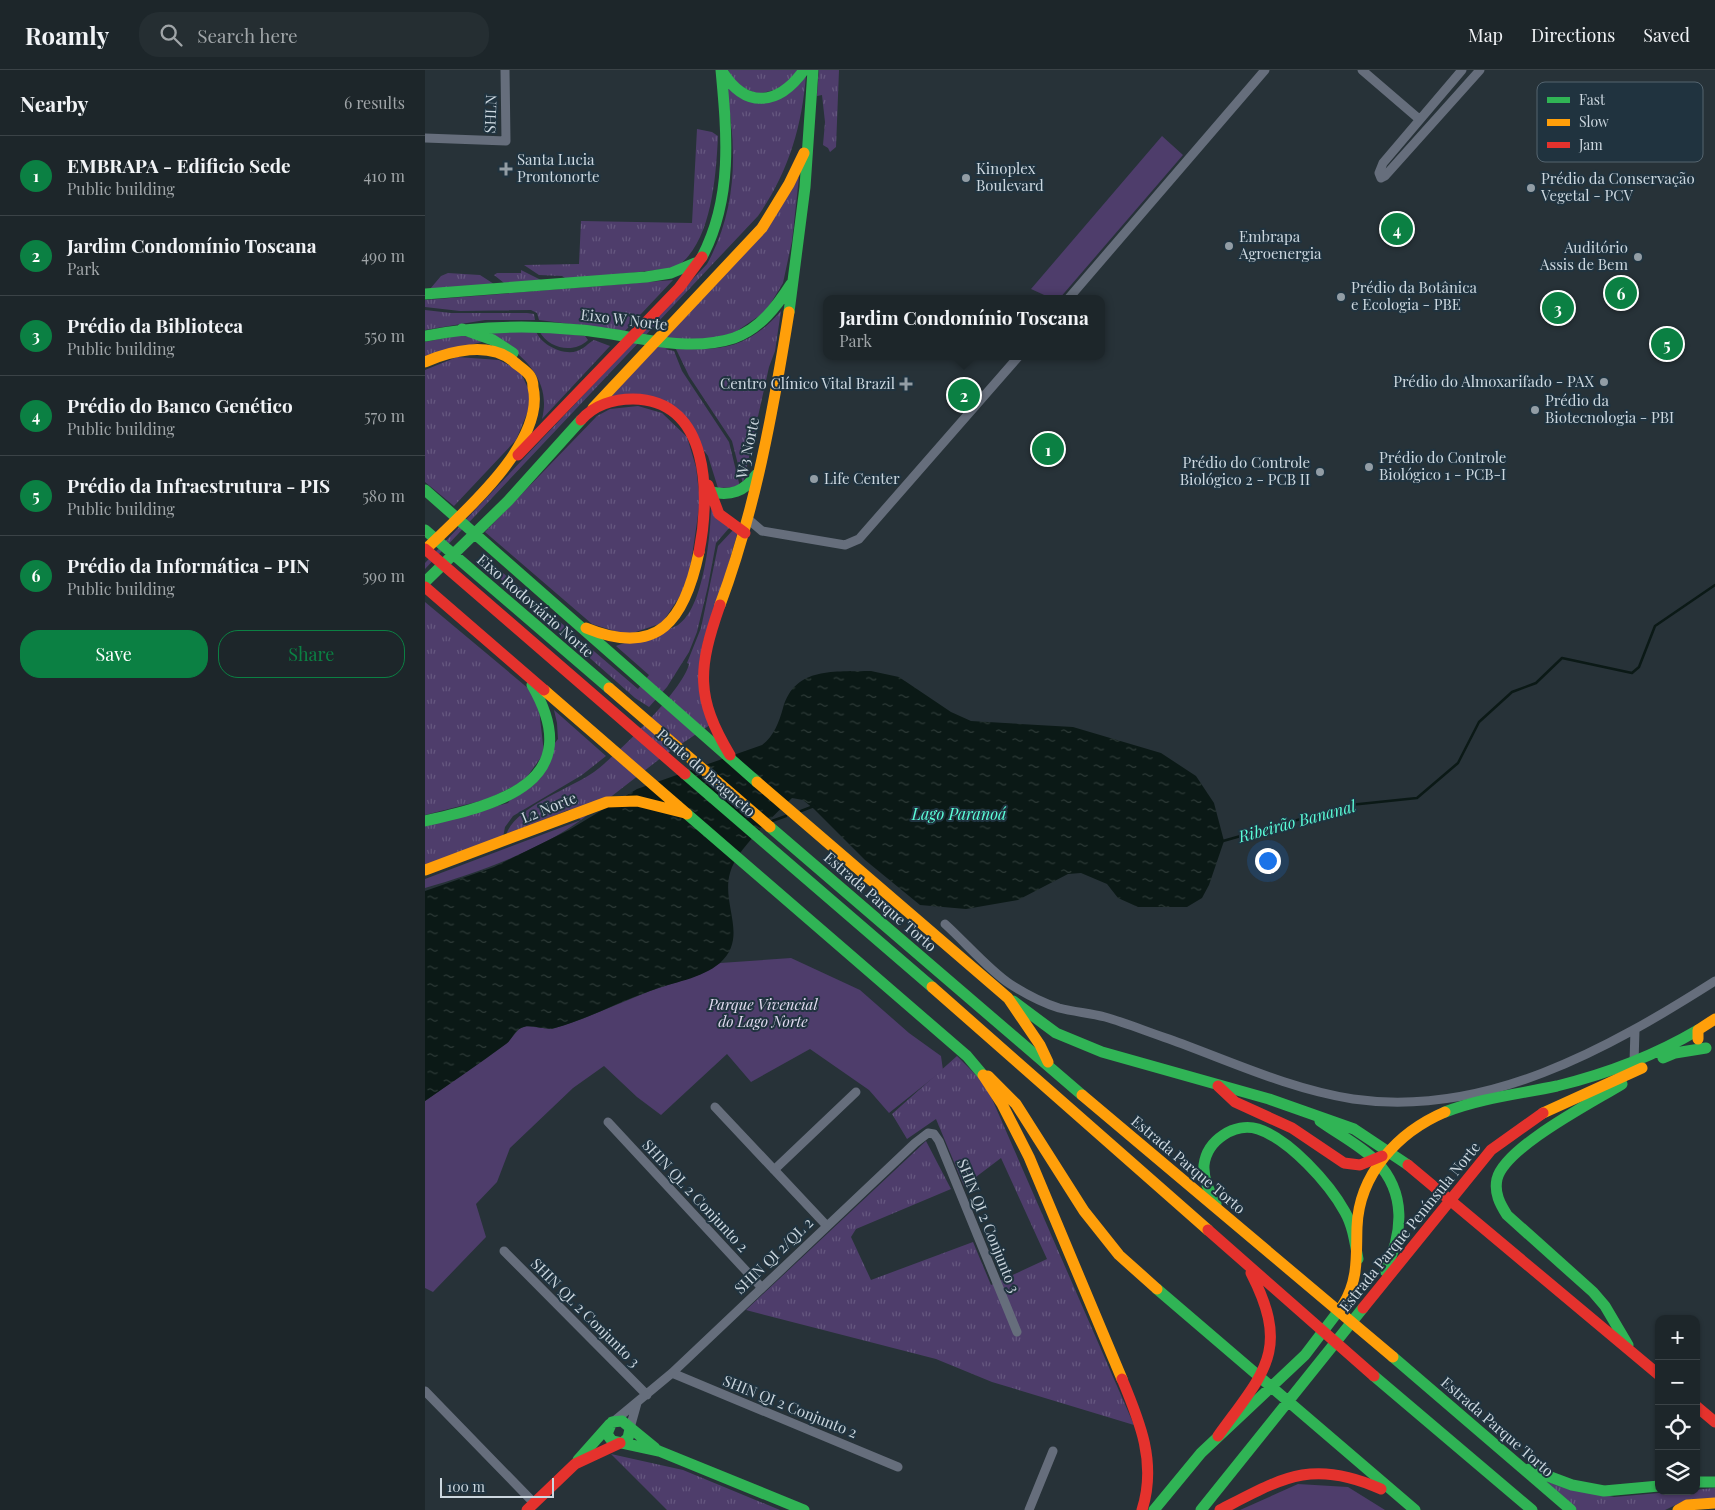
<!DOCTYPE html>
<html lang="en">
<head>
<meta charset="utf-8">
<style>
  body { margin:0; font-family:"Playfair Display",serif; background:#252e32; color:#f1f3f6 }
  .controls { position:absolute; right:15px; bottom:15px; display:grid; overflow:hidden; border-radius:10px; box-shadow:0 1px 4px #0004 }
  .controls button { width:45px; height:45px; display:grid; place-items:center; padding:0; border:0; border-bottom:1px solid #3b4347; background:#1d262a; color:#f1f3f6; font:25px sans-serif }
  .scale { position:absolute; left:15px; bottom:12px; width:114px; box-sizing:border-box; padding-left:5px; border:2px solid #ccd7df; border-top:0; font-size:14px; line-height:18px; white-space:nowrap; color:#ccd7df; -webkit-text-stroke:4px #20333f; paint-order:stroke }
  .you { position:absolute; left:842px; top:790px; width:18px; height:18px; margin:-12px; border:4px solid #fff; border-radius:50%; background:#1a73e8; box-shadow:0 0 0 8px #1a73e833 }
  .badge { display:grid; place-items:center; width:32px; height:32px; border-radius:50%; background:#0b8043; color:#fff; font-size:16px; font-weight:700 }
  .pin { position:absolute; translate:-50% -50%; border:2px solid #fff; box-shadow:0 1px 5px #0006 }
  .popup { position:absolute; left:398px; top:225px; width:282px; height:65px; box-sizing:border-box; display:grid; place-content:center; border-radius:10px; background:#1d262a; filter:drop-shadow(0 1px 4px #0005); font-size:16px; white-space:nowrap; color:#a0a5a8 }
  .popup b { font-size:19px; color:#f1f3f6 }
  .popup::after { content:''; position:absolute; left:50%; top:100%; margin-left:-10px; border:10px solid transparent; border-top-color:#1d262a }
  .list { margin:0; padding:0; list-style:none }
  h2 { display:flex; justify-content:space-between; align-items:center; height:65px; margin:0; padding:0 20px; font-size:21px }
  h2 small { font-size:16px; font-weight:400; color:#a0a5a8 }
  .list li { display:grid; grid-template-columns:32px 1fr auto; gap:15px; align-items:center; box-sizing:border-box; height:80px; padding:0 20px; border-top:1px solid #3b4347 }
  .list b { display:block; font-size:19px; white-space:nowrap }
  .list p { margin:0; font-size:16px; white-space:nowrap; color:#a0a5a8 }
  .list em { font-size:16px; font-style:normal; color:#a0a5a8 }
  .actions { display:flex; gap:10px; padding:15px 20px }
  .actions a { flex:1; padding:11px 0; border:1px solid #0b8043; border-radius:20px; text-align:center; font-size:18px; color:#0b8043 }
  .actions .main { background:#0b8043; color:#fff }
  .icon { flex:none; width:28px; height:28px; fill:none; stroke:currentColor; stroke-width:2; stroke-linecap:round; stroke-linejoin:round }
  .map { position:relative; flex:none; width:1290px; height:1440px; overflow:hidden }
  header { display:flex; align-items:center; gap:30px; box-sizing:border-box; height:70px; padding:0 25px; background:#1d262a; border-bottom:1px solid #3b4347 }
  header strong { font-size:24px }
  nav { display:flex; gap:28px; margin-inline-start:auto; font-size:18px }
  .search { width:350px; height:45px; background:#252e32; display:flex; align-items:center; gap:12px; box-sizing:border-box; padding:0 18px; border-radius:20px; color:#a0a5a8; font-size:19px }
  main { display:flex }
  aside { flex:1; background:#1d262a }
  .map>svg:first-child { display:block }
  .grass { fill:url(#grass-tufts) }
  .park { fill:#4e3d6b }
  .water { fill:url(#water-ripples) }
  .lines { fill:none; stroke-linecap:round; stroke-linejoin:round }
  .stream { stroke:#0b1916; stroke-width:2.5 }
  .street { stroke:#666e7c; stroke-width:9 }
  .fast { stroke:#30b455; stroke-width:11 }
  .slow { stroke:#ff9f0a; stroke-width:11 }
  .jam { stroke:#e5322d; stroke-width:11 }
  .poi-dot { fill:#929da5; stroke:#20333f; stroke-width:2 }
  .labels { text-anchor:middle; stroke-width:4; stroke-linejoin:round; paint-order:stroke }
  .street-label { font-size:15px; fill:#ccd7df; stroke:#20333f }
  .poi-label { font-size:15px; fill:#ccd7df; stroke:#20333f; text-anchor:start }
  .park-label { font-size:15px; font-style:italic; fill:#e2dbf0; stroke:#20333f }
  .water-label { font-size:16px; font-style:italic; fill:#5bffda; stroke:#20333f }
  .key { fill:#20333f; stroke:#54646f; stroke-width:1 }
  .key-label { font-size:14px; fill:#ccd7df }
</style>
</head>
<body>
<header>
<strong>Roamly</strong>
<div class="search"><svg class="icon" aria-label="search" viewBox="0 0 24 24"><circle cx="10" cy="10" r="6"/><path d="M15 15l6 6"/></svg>Search here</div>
<nav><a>Map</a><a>Directions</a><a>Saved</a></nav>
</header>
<main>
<aside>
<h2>Nearby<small>6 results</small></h2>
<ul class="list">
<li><span class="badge">1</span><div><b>EMBRAPA - Edificio Sede</b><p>Public building</p></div><em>410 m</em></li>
<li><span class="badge">2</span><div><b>Jardim Condomínio Toscana</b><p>Park</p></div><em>490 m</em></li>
<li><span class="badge">3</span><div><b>Prédio da Biblioteca</b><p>Public building</p></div><em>550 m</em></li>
<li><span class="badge">4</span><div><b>Prédio do Banco Genético</b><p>Public building</p></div><em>570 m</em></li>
<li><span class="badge">5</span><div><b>Prédio da Infraestrutura - PIS</b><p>Public building</p></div><em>580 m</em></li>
<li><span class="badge">6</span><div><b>Prédio da Informática - PIN</b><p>Public building</p></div><em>590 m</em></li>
</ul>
<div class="actions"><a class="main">Save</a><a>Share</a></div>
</aside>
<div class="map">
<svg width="1290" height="1440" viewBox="0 0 1290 1440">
  <defs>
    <pattern id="grass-tufts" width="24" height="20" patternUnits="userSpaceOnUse" patternTransform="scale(1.25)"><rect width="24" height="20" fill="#4e3d6b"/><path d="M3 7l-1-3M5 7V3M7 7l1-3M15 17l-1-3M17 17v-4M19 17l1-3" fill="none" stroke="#665880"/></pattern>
    <pattern id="water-ripples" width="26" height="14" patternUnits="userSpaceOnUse" patternTransform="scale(1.25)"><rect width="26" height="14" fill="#0b1916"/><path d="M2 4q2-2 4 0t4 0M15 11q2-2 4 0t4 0" fill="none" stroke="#2d3a37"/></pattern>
  </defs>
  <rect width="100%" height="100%" fill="#273238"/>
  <path class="grass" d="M303 0H374L361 17 333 24 312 15Z
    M394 0H414L411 77 405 82 403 78 398 75 400 52 397 25 392 26Z
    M381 5C377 57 363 103 333 146L0 499V493L282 194C313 138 312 78 301 17L334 33Z
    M272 59 287 62 293 66C291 105 287 177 249 198L143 210 137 206 114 205 99 195 154 194 156 151 267 153Z
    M374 107 367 171 358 213 341 241 309 263 240 279 249 281 257 301 304 372 315 417 293 418 283 386 243 333 176 335Z
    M96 200 116 210 79 213 69 205 72 203H96Z
    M23 203 55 205 69 214 5 219 16 206Z
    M248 210 200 261 114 250 112 243 106 240 35 241 0 237V230Z
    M0 240 26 243H102L109 244 110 250H60L0 260Z
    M356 241 350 281 344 297 318 414 307 371 264 306 250 277C295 283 325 277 356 241Z
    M60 261H111C115 274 138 286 152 281 159 279 163 273 169 270L185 276 117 349C128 306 92 280 60 261Z
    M114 261 160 266 163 270C149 284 124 279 114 261Z
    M35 265 61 271 0 286V272Z
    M32 287 74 290 95 301 108 329 91 370 29 436 0 412V300Z
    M213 336 237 343 262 367 271 397 275 431 263 514 237 553 202 565 167 554 60 462 172 346 185 339Z
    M286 435 305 457 291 473 283 516 272 562 264 582 242 617 224 637 210 628 53 489 57 485 213 619 224 605 191 576C207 570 238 563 253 555 279 538 286 463 286 435Z
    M309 459 313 461 299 510 278 572 285 655 241 684 156 750 143 740 81 766C87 738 147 718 169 702 192 685 258 620 264 594L262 593 276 558 293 476Z
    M0 532 104 619 113 631 119 683 99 711 63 729 0 745Z
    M129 640 181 686 157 705 88 746 80 757 78 767 0 795V756L83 733 133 669 132 653Z
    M532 986 561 1015 709 1355 567 1312 511 1289 321 1240 501 1071 526 1119 431 1159 426 1167 446 1210 548 1172 566 1215 622 1189 576 1088 539 1116 511 1049 482 1069 467 1044Z
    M186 1384 258 1400 355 1440H242Z
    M1118 1411 1189 1427 1290 1418V1428L1261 1430 1240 1440H1152Z"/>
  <path class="park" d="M737 66 758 85 634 229H628L606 219Z
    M536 317 549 327 542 334 530 324Z
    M156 750C113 781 50 804 0 818V809Z
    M366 888 435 920 484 963 516 986 518 1000 464 1043 444 1020 385 979 326 1012 302 984 236 1045 212 1027 179 996 148 1018 85 1078 72 1112 51 1134 61 1167 8 1222 0 1218V1031L83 972 94 959 101 956 127 959 157 949 225 921 276 904 295 893Z
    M873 1414 923 1417 960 1440H815Z"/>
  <path class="water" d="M446 601 474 607 526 642 546 651 648 657 736 683 771 706 789 733 799 771 784 815 777 828 762 837H713L693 828 682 814 656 803 643 804 593 830 541 839 495 835 440 790 389 739 378 730 367 728C349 746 311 779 305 803 296 835 324 867 295 893 276 909 248 912 225 921 193 932 163 949 130 958 119 961 106 953 96 958 89 961 87 970 81 974 54 994 27 1012 0 1031V821L69 797 144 760 212 719 337 675C349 666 354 652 358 638 370 596 410 602 446 601Z"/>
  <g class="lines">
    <path class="stream" d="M376 741 389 736
      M347 751 361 746
      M798 771 925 735 992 728 1033 693 1054 652 1087 622 1111 613 1137 588 1207 603 1214 597 1230 556 1290 515"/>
    <path class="street" d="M937 0 994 49
      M1037 0 958 93 954 103 956 108 960 106 1055 0
      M0 68 81 71 80 0
      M643 229 840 0
      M323 449 337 461 420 475 434 469 594 286
      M520 854C540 872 564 900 585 914 599 923 618 933 634 938 649 942 665 943 680 947 701 953 723 962 744 969 805 991 864 1019 928 1029 1060 1048 1183 979 1290 911
      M1209 992 1210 960
      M290 1037 402 1156
      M183 1052 337 1218
      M349 1100 431 1022
      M79 1181 222 1325
      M247 1303 473 1397
      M0 1321 109 1433
      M188 1352 247 1303 490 1073 503 1063 509 1064 514 1071 592 1262
      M205 1358 212 1333
      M604 1440 628 1381"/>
    <path class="fast" d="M297 1C321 40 354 35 379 0
      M277 187C308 128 302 64 296 0
      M0 224 221 207 246 203 270 193
      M364 242 380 117 388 0
      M37 259 68 270 88 283
      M0 266C52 256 103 255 155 260 205 264 260 284 309 268 335 259 352 236 366 214
      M0 420 332 712
      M286 422C306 426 319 422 331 405
      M0 460 184 618
      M0 512 83 431 156 350
      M260 704 507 917
      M262 744 542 986 558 1005
      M0 751C75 734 163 712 107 615
      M345 757 657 1025
      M588 931 631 963 677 982 844 1029 929 1059 983 1095
      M1238 988 1250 983 1281 978
      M1197 1014C1168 1032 1080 1077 1072 1109 1069 1123 1075 1134 1082 1145L1168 1222 1180 1236 1203 1275
      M1020 1042C1056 1028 1094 1024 1132 1016 1181 1004 1229 986 1273 960
      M895 1051C913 1064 935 1075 951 1091 982 1123 978 1164 960 1201
      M791 1134C784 1122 778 1109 779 1095 782 1070 810 1052 833 1059 864 1069 904 1113 920 1142 928 1156 930 1173 933 1189
      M732 1219 990 1440
      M968 1287 1146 1440
      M949 1306 1107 1440
      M205 1359 203 1368 197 1373 187 1371 182 1364 187 1352 197 1351 230 1378
      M197 1373 234 1381 379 1440
      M153 1390 185 1354
      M1104 1399 1147 1415 1179 1421 1234 1416
      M1271 1412H1290
      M729 1440 776 1383 880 1285 918 1235
      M776 1440 938 1238"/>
    <path class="slow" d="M0 292C25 281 64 271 88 291 93 296 101 300 105 306 107 309 108 314 108 317 121 372 39 442 3 477
      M168 338 337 158 364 114 379 83
      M295 535C330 441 348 342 364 242
      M161 558C234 588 260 549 274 482
      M184 618 345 757
      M119 620 262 744
      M332 712 583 928 615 975 623 992
      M0 800 182 732 212 731 260 743
      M507 917 783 1160
      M1273 969V960L1290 949
      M558 1005 577 1034 604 1087 697 1309
      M563 1006 591 1034 659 1141 694 1185 732 1219
      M657 1025 968 1287
      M1118 1043 1217 998
      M918 1235C934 1210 931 1184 932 1157 934 1104 973 1062 1020 1042
      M1253 1440 1262 1435 1290 1433"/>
    <path class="jam" d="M156 350C169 335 189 329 208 329 286 330 285 427 274 482
      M93 385 254 218 277 187
      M283 415 294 444 320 463
      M0 479 260 704
      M0 517 119 620
      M295 535C273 598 270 627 305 685
      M793 1016 810 1032 867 1058 919 1093 935 1095 957 1086
      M983 1095 1234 1305
      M783 1160 949 1306
      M938 1238 1066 1080 1118 1043
      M697 1309C715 1352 732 1393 717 1440
      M1271 1336 1290 1352
      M793 1366C839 1302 866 1281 826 1203
      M102 1440 150 1394 195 1373
      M795 1440C857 1408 887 1388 956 1419"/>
  </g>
  <g class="poi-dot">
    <path d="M78.5 91.5h5v5h5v5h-5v5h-5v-5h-5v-5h5z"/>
    <circle cx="541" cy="108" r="5"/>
    <circle cx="1106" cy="118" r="5"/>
    <circle cx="804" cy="176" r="5"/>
    <circle cx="1213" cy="187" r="5"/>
    <circle cx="916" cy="227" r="5"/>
    <circle cx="1179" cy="312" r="5"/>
    <path d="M478.5 306.5h5v5h5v5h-5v5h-5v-5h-5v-5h5z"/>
    <circle cx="1110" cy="340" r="5"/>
    <circle cx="944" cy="397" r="5"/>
    <circle cx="895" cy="402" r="5"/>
    <circle cx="389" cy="409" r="5"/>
  </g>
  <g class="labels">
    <g class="street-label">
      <text transform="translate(66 44) rotate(-88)" y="5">SHLN</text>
      <text transform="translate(199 250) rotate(7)" y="5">Eixo W Norte</text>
      <text transform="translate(323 378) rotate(-78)" y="5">W3 Norte</text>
      <text transform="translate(110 536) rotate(41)" y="5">Eixo Rodoviário Norte</text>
      <text transform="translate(281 703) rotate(41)" y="5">Ponte do Bragueto</text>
      <text transform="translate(124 738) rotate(-22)" y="5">L2 Norte</text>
      <text transform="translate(455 832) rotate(41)" y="5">Estrada Parque Torto</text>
      <text transform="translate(763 1095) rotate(40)" y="5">Estrada Parque Torto</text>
      <text transform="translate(270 1126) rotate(47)" y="5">SHIN QL 2 Conjunto 2</text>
      <text transform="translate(563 1156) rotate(68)" y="5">SHIN QI 2 Conjunto 3</text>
      <text transform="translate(985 1157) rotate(-51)" y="5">Estrada Parque Península Norte</text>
      <text transform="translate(349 1186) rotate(-44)" y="5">SHIN QI 2/QL 2</text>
      <text transform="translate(160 1243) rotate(45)" y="5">SHIN QL 2 Conjunto 3</text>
      <text transform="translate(365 1337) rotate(22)" y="5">SHIN QI 2 Conjunto 2</text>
      <text transform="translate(1072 1357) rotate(41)" y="5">Estrada Parque Torto</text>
    </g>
    <g class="poi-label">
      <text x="92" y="95">Santa Lucia<tspan x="92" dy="17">Prontonorte</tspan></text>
      <text x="551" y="104">Kinoplex<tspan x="551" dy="17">Boulevard</tspan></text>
      <text x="1116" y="114">Prédio da Conservação<tspan x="1116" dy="17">Vegetal - PCV</tspan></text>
      <text x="814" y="172">Embrapa<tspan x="814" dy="17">Agroenergia</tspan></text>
      <text x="1203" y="183" text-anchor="end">Auditório<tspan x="1203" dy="17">Assis de Bem</tspan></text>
      <text x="926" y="223">Prédio da Botânica<tspan x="926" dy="17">e Ecologia - PBE</tspan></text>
      <text x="1169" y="317" text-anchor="end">Prédio do Almoxarifado - PAX</text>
      <text x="470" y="319" text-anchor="end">Centro Clínico Vital Brazil</text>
      <text x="1120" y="336">Prédio da<tspan x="1120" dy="17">Biotecnologia - PBI</tspan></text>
      <text x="954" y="393">Prédio do Controle<tspan x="954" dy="17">Biológico 1 - PCB-I</tspan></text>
      <text x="885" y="398" text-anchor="end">Prédio do Controle<tspan x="885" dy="17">Biológico 2 - PCB II</tspan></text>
      <text x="399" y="414">Life Center</text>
    </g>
    <g class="park-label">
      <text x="338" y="940">Parque Vivencial<tspan x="338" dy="17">do Lago Norte</tspan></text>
    </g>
    <g class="water-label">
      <text x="534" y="750">Lago Paranoá</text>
      <text transform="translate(872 751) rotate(-15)" y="6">Ribeirão Bananal</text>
    </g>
  </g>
  <rect x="1112" y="12" width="166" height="80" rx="8" class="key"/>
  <rect x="1122" y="27" width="23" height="6" fill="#30b455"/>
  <rect x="1122" y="49" width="23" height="7" fill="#ff9f0a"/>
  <rect x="1122" y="72" width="23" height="6" fill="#e5322d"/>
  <g class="key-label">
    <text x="1154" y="35">Fast</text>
    <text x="1154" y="57">Slow</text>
    <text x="1154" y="80">Jam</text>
  </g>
</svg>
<div class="controls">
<button>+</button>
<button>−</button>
<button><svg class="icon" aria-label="locate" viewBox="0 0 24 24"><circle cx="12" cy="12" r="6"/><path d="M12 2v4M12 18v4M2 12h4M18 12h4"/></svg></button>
<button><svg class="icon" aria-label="layers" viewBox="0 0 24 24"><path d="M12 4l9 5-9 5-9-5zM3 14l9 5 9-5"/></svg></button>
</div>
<div class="scale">100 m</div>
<div class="you"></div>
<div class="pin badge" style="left:623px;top:379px">1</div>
<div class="pin badge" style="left:539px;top:325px">2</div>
<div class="popup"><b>Jardim Condomínio Toscana</b>Park</div>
<div class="pin badge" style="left:1133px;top:238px">3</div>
<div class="pin badge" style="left:972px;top:159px">4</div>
<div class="pin badge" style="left:1242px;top:274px">5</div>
<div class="pin badge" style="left:1196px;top:223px">6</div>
</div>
</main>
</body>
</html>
